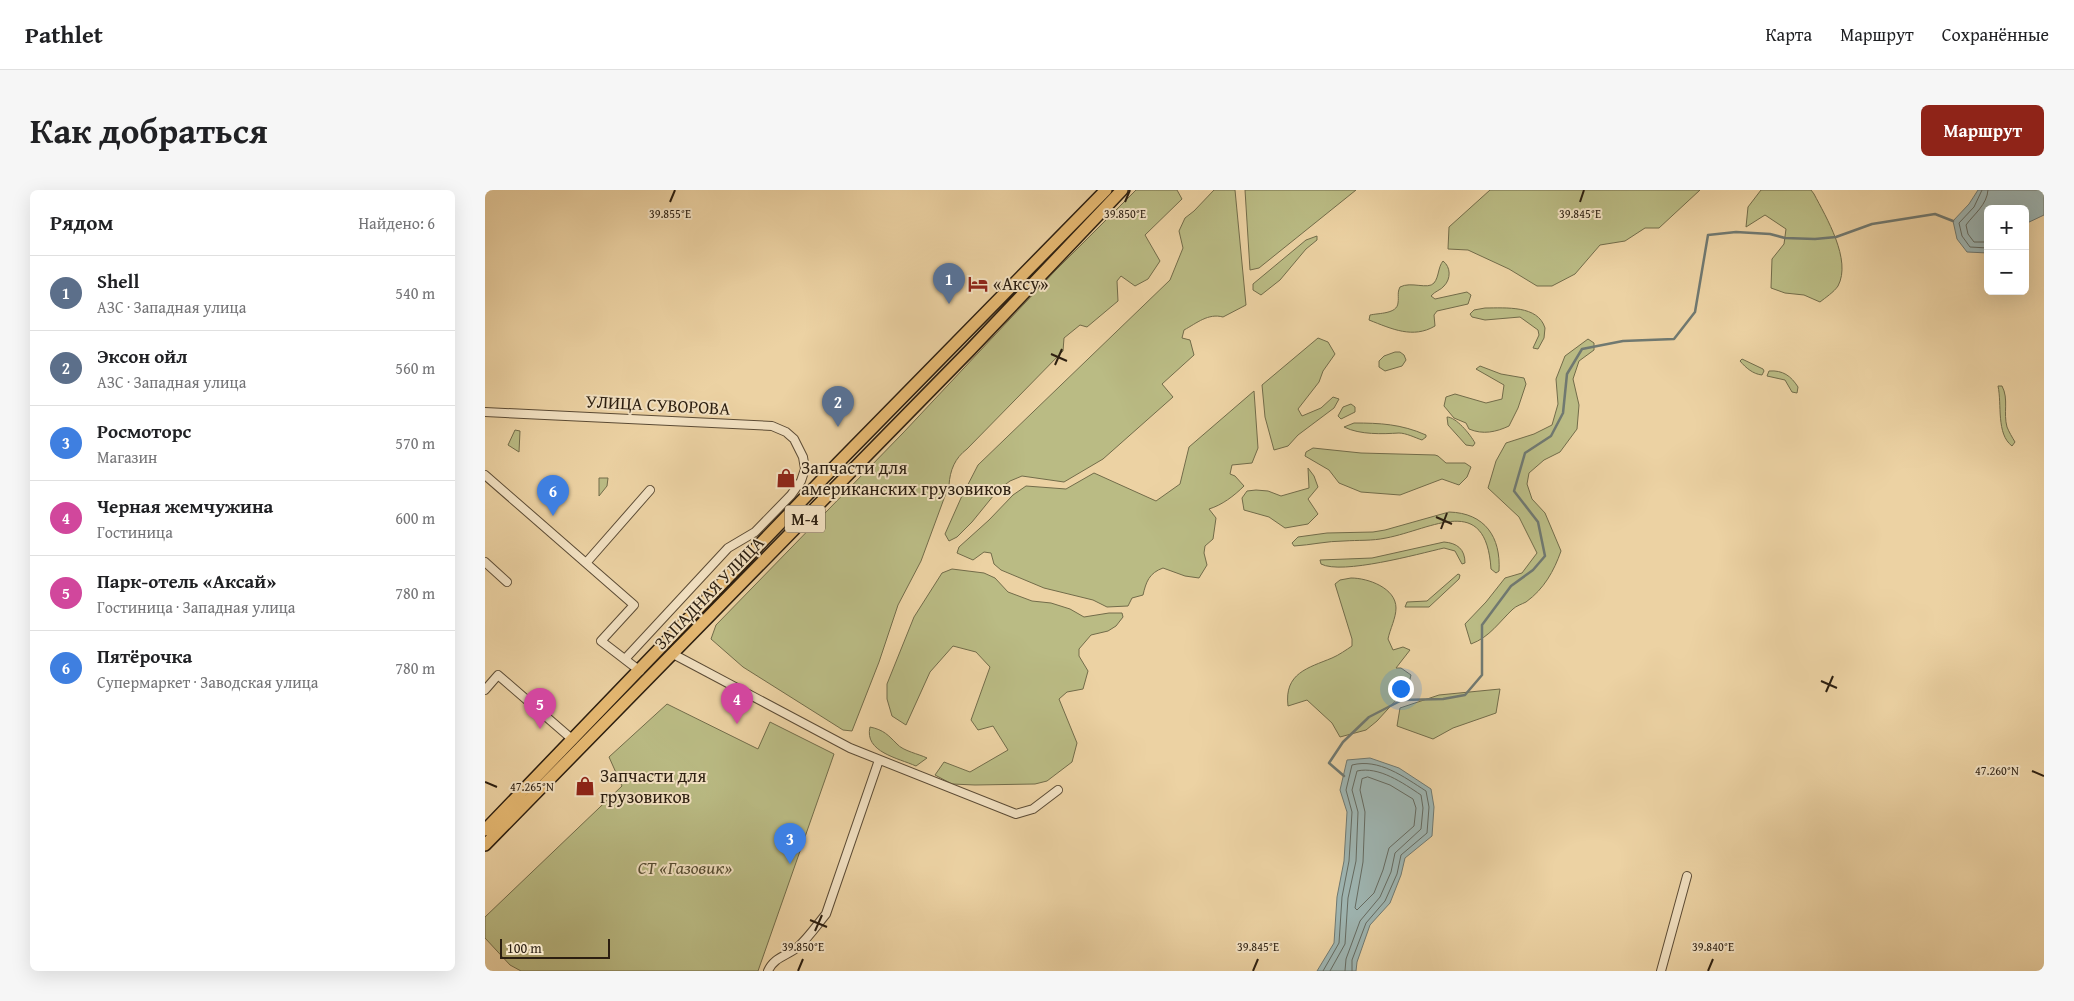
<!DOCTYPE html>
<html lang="ru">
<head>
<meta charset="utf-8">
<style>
  body { margin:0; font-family:"Gentium Book Plus",serif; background:#f6f6f6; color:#202124 }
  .controls { position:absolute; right:15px; top:15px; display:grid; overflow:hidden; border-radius:8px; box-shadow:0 5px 20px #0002 }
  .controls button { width:45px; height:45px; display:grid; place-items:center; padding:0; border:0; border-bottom:1px solid #e0e0e0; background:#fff; color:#202124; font:25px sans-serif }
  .scale { position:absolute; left:15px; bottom:12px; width:110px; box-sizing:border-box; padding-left:5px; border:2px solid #2b1e10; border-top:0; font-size:14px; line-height:18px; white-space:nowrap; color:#2b1e10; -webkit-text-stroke:4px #f3e2c3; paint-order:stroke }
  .you { position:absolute; left:915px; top:498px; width:18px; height:18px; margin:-12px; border:4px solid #fff; border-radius:50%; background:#1a73e8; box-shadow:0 0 0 8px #1a73e833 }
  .badge { display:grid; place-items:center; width:32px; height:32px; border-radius:50%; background:#8f2418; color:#fff; font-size:16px; font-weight:700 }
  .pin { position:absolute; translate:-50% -41px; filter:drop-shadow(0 1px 2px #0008) }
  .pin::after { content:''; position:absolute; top:26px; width:18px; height:15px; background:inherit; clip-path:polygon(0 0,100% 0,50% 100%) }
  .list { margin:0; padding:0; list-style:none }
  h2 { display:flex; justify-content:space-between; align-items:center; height:65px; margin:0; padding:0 20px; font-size:21px }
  h2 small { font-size:16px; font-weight:400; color:#757577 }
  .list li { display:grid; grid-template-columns:32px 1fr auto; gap:15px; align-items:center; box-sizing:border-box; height:75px; padding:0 20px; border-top:1px solid #e0e0e0 }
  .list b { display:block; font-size:19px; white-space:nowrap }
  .list p { margin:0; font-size:16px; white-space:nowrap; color:#757577 }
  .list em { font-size:16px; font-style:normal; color:#757577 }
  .map { position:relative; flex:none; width:1559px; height:781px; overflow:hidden; border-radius:8px }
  header { display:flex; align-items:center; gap:30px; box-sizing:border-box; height:70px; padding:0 25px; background:#fff; border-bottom:1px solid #e0e0e0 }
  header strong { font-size:24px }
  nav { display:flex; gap:28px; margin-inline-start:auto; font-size:18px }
  .intro { display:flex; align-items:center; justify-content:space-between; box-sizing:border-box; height:120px; padding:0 30px }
  h1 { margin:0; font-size:35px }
  .button { padding:12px 22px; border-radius:8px; background:#8f2418; color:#fff; font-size:18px; font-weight:700 }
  main { display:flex; gap:30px; padding:0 30px }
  aside { flex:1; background:#fff; border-radius:8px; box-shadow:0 5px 20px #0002 }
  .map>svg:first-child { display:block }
  .green { fill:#babb84; stroke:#726c4a }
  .water { fill:#9eb5b2; stroke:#707971 }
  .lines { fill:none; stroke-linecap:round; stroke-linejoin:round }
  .shore { stroke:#646a61; stroke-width:1 }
  .stream { stroke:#707971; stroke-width:2.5 }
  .street-casing { stroke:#5b4b35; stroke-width:10 }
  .primary-casing { stroke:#2b1e10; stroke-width:14 }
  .street { stroke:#f3e2c3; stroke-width:8 }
  .primary { stroke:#e6b972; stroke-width:11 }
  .ticks { fill:none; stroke:#2b1e10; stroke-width:2 }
  .labels { text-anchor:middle; stroke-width:4; stroke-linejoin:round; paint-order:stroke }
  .shield { fill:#f3e2c3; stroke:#675946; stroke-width:1 }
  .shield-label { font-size:16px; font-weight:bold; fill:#2b1e10 }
  .poi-label { font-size:18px; fill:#2b1e10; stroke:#f3e2c3; text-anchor:start }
  .street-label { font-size:18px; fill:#2b1e10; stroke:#f3e2c3 }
  .park-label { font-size:18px; font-style:italic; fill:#564d33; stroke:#f3e2c3 }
  .ticks-label { font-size:12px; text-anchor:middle; fill:#2b1e10; stroke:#f3e2c3; stroke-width:4; stroke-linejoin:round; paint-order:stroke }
</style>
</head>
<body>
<header>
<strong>Pathlet</strong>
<nav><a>Карта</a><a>Маршрут</a><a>Сохранённые</a></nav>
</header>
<div class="intro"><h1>Как добраться</h1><a class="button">Маршрут</a></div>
<main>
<aside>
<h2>Рядом<small>Найдено: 6</small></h2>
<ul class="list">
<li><span class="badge" style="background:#5c6f8a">1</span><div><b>Shell</b><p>АЗС · Западная улица</p></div><em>540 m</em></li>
<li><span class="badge" style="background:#5c6f8a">2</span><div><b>Эксон ойл</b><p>АЗС · Западная улица</p></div><em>560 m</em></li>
<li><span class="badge" style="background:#3f7fe0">3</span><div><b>Росмоторс</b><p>Магазин</p></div><em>570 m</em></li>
<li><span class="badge" style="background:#d1479c">4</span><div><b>Черная жемчужина</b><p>Гостиница</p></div><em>600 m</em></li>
<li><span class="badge" style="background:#d1479c">5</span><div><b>Парк-отель «Аксай»</b><p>Гостиница · Западная улица</p></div><em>780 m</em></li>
<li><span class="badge" style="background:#3f7fe0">6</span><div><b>Пятёрочка</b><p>Супермаркет · Заводская улица</p></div><em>780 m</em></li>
</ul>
</aside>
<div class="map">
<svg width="1559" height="781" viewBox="0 0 1559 781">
  <rect width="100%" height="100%" fill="#ecd2a3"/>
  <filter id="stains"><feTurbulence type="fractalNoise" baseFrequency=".004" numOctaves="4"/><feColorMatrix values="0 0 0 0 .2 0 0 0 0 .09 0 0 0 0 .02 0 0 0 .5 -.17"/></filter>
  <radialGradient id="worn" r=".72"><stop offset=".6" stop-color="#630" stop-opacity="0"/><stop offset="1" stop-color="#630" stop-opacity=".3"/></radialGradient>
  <path class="green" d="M651 0H692L697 9 660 45 675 71 663 89 650 96 636 86 632 91 633 111 602 137 595 135 579 148 578 161 482 259C470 268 465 280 464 295L436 371 413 415 394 472 367 541 358 540 258 477 226 449 231 435 418 243 570 81Z
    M729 0H750L761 115 738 127C723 123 712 133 699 140L697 148 705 150 709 165 677 194 688 207 618 269 579 292 537 286 525 291 513 300 487 332 472 347 464 351 460 344 476 308 493 275 685 90 698 58 694 41 700 28 709 21Z
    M760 0H871L774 78 765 80Z
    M1005 0H1215L1174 38H1160L1140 51 1115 55 1090 84 1067 96H1052L1024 79 983 60 963 59 964 37Z
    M1276 0H1326L1329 4C1341 27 1367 70 1353 96 1349 102 1340 108 1335 112L1319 105 1300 103 1286 98 1287 69 1299 54 1301 39 1280 25 1261 37 1263 17Z
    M832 46V50L821 59 795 90 776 105 768 100V94L821 50Z
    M958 71C966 77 966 89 959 96 956 100 950 101 946 106L950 109 982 102 986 105 983 114 952 121 949 125 950 136C928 149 907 139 884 130L885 125C894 123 912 124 913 113 914 106 912 103 915 97 926 91 943 100 949 93 954 87 953 77 958 71Z
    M1000 118C1021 118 1053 115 1060 138L1059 148 1053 159 1048 158 1054 145 1053 140 1035 127 1000 130 987 127 985 124 989 120Z
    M833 148 843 152 850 164 838 181 834 192 813 219 817 226 836 218 848 207 854 209 849 218 813 245 803 256 789 260 780 227 777 195Z
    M1103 149 1109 153V160L1094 171 1088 189 1094 215 1092 239 1075 262 1059 270 1044 283 1042 294 1047 309 1060 323 1076 361C1069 381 1059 399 1041 412 1037 414 1031 416 1028 419 1014 432 1005 447 986 454L980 434 1001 412 1020 388 1037 383 1052 363 1034 327 1003 298 1011 271 1021 253 1049 244 1067 235 1073 214 1071 189 1080 166Z
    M910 162H915L919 165 921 170 917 176 900 181 894 177V171L899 166Z
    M1257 169 1278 179 1279 181 1277 185C1268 184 1261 178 1255 171Z
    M995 176 1016 184 1039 188 1041 194 1033 218 1024 236C1011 242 998 245 984 239L981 233 969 228 959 216 961 207 970 204 1001 213 1017 209 1019 195 991 179Z
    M1284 181C1298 180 1306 186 1313 197L1312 203 1307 202 1300 190 1282 186Z
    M1513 196H1517C1524 209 1518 223 1522 237 1524 242 1527 247 1530 252L1527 256C1511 244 1517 214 1513 196Z
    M769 201 773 258 767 273 747 275 745 284 750 286 759 296C749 306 737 315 724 319L731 328 728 349 720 356 719 363 722 375 714 388 700 386 678 378C664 383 661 392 658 405L647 408 643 416 622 417 608 410 559 398 516 380 509 374 506 363 499 362 488 370 472 363 474 357 504 330 528 305 541 296 581 299 609 283 671 311 695 294 704 257Z
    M866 214 870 217V222L856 229 853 226 858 217Z
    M962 227C971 227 985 244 990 253L988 256 981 255 963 235Z
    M869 233C895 233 916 234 941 245V247L937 250C931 248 921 243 914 243 898 244 875 245 859 237Z
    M30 240 35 241 34 262 23 255Z
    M828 258 876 263 950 265 953 266 961 273H980L986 277 982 287 974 295 957 289 915 305 876 302 854 293 844 280 820 266 821 262Z
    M823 278 829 286 833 297 823 309 833 324 823 334 800 338 784 327 759 320 757 308 762 301 771 300 783 301 796 306 824 298Z
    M114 288H123L122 296 114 306Z
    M964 322C1000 323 1016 347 1014 381L1011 383 1006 379C1001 302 948 339 901 348 887 351 873 350 859 351 842 351 826 355 809 356L807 353 813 347 842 343 888 342 900 340Z
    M959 352C972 353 980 359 980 373L977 374 970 361 959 358C933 364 857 385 836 374L835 370 887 368Z
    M467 379 499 383 510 388 523 402 547 411 566 413 585 419 599 427 624 423H637L638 427 631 436 623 441 606 445 594 459V466L603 481 598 499 582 502 574 509 592 553 587 572 562 591 550 594 490 595 467 594 450 585 459 572 485 582 523 560 508 536 493 540 486 530 505 477 491 462 468 456 445 482 421 535 407 526 402 509V494L429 427 457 383Z
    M973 384 975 385 974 389 944 417H920L922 412 942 411Z
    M866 388C883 388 911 398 911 418 911 428 905 439 903 449L908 460 918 457 925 460 911 478H916L926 485 923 497 892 531 881 540 855 547 847 533 822 510 803 516C799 483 823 478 847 468 854 465 861 460 867 456V449L850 394 855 390Z
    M1015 499 1011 523 968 538 948 549 912 536 915 518 954 505Z
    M182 514 273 559 285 532 349 564 273 781H36L25 775 0 748V727L137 596 124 567Z
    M385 537C399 540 403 545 412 554 418 561 434 564 442 568L431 576C413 568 379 562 385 537Z"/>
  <path class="water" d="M1493 0H1559V25L1540 34V19H1503V63L1482 62 1472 49 1468 31 1484 14Z
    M885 568 914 578 946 599 949 617 947 646 920 668 916 685 905 713 885 735 872 772 871 781H832L849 753 852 707 859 671 862 622 855 600 862 570Z"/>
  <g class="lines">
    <path class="shore" d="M1497 0 1489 17 1474 33 1477 46 1485 57 1503 58
      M1503 52H1489L1483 44 1481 35C1489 24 1502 15 1503 0
      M883 587 905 595 928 609 931 618 929 636 904 658 898 680 889 703 872 720 870 718 878 672 880 622 875 600 877 589Z
      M838 781 854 753 857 707 864 671 867 622 861 600 867 575C894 568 919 587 941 601L944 617 942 643 916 665 912 684 900 711 881 733 867 770V781
      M845 781 860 754 863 708 871 671 873 622 867 600 872 581C894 576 918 593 936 605L938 618 936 639 910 663 906 682 895 707 875 731 861 769 860 781"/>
    <path class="stream" d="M859 586 844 573 858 552 884 527 917 510 958 509 980 505 997 485V435L1026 396 1048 380 1060 366 1053 332 1029 301 1040 263 1066 246 1078 223 1082 184 1097 159 1138 151 1189 149 1210 122 1223 45 1251 42 1285 44 1300 48 1330 49 1351 47 1387 34 1450 24 1468 31"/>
    <defs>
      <path id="street" d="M0 222 287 236 301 242 309 249 318 267 320 279 316 291 306 305 270 342 243 358 140 469
        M0 285 149 415 116 451 155 481
        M0 372 22 392
        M101 373 165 300
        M188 464 365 558 531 624 548 619 573 600
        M0 500 13 485 88 550
        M283 781C289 767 302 766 313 757 324 747 332 735 341 724L394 570
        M1176 781 1202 686"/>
      <path id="primary" d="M0 640 353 273 621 0
        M0 655 485 160 637 0"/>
    </defs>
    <use href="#street" class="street-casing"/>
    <use href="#primary" class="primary-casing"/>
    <use href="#street" class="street"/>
    <use href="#primary" class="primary"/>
  </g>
  <path class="ticks" d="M185 12 190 0M640 12 645 0M1095 12 1099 0M566 164 582 171M570 175 577 159M951 327 967 334M956 339 962 323M1336 491 1352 498M1341 502 1348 486M1547 581 1559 586M0 592 12 597M325 730 342 737M330 741 337 725M313 781 318 769M768 781 773 769M1223 781 1228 769"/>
  <defs>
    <symbol id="hotel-bare" viewBox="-9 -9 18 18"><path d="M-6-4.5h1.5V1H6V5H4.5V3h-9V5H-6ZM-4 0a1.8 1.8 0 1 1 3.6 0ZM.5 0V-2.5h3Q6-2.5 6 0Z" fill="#8f2418" stroke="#f3e2c3" stroke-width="2.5" paint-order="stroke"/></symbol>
    <symbol id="shop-bare" viewBox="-9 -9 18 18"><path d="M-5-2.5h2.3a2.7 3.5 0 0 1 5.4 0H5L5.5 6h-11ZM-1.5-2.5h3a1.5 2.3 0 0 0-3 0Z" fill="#8f2418" stroke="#f3e2c3" stroke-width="2.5" paint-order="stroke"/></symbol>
  </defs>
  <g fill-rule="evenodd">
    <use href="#hotel-bare" x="479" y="80" width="28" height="28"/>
    <use href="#shop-bare" x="287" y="274" width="28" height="28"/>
    <use href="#shop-bare" x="86" y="582" width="28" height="28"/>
  </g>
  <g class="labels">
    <rect class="shield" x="300" y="315.5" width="40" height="27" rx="4"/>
    <g class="shield-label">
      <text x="320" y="335">М-4</text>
    </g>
    <g class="poi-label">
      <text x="508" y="100">«Аксу»</text>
      <text x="316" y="284">Запчасти для<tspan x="316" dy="21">американских грузовиков</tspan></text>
      <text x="115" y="592">Запчасти для<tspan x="115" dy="21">грузовиков</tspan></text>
    </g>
    <g class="street-label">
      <text transform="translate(173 215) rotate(3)" y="6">УЛИЦА СУВОРОВА</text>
      <text transform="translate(224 403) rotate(-46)" y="6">ЗАПАДНАЯ УЛИЦА</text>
    </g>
    <g class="park-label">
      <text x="200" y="684">СТ «Газовик»</text>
    </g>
  </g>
  <g class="ticks-label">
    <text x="185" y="28">39.855°E</text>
    <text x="640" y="28">39.850°E</text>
    <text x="1095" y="28">39.845°E</text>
    <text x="1512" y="585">47.260°N</text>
    <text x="47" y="601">47.265°N</text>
    <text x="318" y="761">39.850°E</text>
    <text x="773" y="761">39.845°E</text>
    <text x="1228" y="761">39.840°E</text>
  </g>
  <rect width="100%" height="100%" filter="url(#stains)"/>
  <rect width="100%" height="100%" fill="url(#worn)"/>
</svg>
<div class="controls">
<button>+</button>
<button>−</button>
</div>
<div class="scale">100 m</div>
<div class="you"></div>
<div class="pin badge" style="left:464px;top:114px;background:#5c6f8a">1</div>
<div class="pin badge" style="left:353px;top:237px;background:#5c6f8a">2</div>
<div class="pin badge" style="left:305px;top:674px;background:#3f7fe0">3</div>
<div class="pin badge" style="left:252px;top:534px;background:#d1479c">4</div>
<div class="pin badge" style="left:55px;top:539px;background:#d1479c">5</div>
<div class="pin badge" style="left:68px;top:326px;background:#3f7fe0">6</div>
</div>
</main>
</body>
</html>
